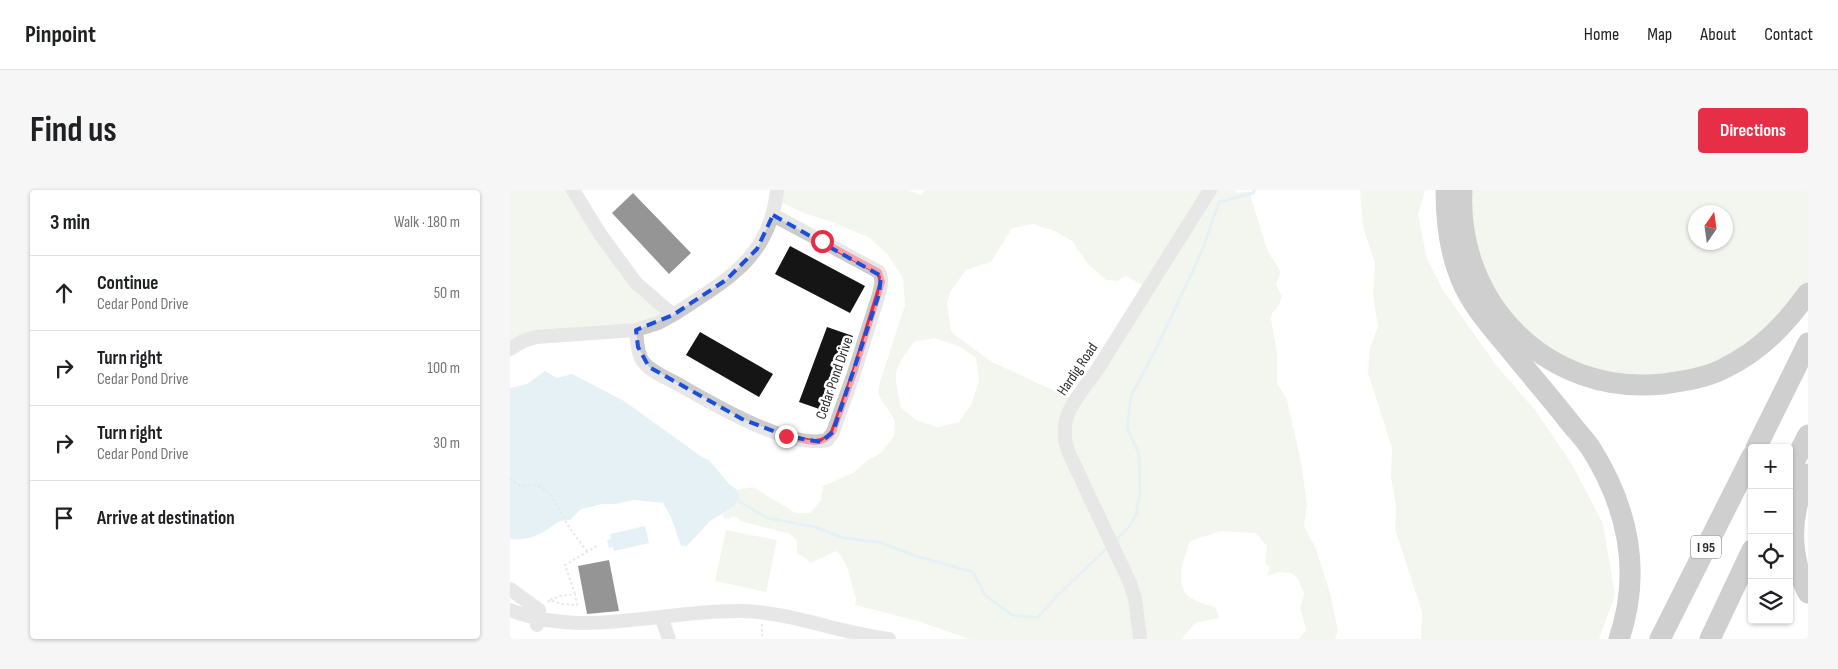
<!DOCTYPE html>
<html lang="en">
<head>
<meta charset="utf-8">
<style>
  body { margin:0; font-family:"Sofia Sans Condensed",sans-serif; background:#f6f6f6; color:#202124 }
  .controls { position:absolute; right:15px; bottom:15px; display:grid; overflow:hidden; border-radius:5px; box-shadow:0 1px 4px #0004 }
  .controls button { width:45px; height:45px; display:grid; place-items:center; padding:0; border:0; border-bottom:1px solid #e0e0e0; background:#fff; color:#202124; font:25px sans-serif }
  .compass { position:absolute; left:1178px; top:15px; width:45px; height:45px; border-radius:50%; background:#fff; box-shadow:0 1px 4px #0004; rotate:13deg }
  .stop { position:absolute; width:15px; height:15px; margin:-11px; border:4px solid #e62f47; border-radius:50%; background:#fff }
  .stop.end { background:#e62f47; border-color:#fff; box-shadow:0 1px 5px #0008 }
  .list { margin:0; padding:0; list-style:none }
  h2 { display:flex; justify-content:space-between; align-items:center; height:65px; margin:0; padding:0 20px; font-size:21px }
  h2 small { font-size:16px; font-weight:400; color:#757577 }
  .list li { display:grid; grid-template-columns:32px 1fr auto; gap:15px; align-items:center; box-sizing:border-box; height:75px; padding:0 20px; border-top:1px solid #e0e0e0 }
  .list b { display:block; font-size:19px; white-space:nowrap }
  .list p { margin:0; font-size:16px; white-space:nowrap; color:#757577 }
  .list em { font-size:16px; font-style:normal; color:#757577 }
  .icon { flex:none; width:28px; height:28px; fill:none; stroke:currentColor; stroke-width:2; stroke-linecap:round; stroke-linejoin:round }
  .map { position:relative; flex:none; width:1298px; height:449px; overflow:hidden; border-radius:5px }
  header { display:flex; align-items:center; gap:30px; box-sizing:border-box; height:70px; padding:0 25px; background:#fff; border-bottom:1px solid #e0e0e0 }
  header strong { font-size:24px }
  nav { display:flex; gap:28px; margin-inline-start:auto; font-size:18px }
  .intro { display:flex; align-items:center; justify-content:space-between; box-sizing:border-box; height:120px; padding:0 30px }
  h1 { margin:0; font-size:35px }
  .button { padding:12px 22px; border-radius:5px; background:#e62f47; color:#fff; font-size:18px; font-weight:700 }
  main { display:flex; gap:30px; padding:0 30px }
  aside { flex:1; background:#fff; border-radius:5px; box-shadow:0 1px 4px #0004 }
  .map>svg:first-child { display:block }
  .green { fill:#e5ebdb; fill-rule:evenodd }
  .water { fill:#c7e0eb }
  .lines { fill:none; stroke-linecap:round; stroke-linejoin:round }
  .stream { stroke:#c7e0eb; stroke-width:3 }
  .building { fill:#151515 }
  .path { stroke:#cbcbcb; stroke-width:2; stroke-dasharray:2.5 2.5; stroke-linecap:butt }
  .minor { stroke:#cbcbcb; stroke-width:14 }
  .highway { stroke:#959595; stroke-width:21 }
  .route { stroke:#e62f47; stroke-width:6 }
  .marked { fill:none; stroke:#1d4ed8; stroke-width:4; stroke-dasharray:10 6; stroke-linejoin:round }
  .labels { text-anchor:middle; stroke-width:5; stroke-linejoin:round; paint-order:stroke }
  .shield { fill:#fff; stroke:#6d6d6d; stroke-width:1 }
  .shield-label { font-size:14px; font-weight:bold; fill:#2e2e2e }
  .street-label { font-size:15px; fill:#2e2e2e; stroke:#fff }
</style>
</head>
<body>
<header>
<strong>Pinpoint</strong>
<nav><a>Home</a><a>Map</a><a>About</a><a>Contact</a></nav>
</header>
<div class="intro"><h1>Find us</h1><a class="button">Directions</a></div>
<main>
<aside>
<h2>3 min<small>Walk · 180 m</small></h2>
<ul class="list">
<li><svg class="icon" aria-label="ahead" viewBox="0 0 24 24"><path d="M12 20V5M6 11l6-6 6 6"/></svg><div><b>Continue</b><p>Cedar Pond Drive</p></div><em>50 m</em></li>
<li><svg class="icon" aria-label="right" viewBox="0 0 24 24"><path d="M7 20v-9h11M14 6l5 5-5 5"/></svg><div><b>Turn right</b><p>Cedar Pond Drive</p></div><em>100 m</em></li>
<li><svg class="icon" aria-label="right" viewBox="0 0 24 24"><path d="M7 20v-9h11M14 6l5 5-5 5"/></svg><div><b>Turn right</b><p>Cedar Pond Drive</p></div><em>30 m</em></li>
<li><svg class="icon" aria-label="arrive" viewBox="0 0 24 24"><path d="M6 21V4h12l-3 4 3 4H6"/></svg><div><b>Arrive at destination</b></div></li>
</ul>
</aside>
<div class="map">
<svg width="1298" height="449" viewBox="0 0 1298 449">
  <rect width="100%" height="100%" fill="#fff"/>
  <path class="green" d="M0 0H63L94 48 161 121 150 131 49 144 0 159Z
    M267 0H397L412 5 415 0H724L728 3 740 1 742 11 758 62 771 82 766 94 772 107 768 117 762 123 761 129 767 163V193L777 210 791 272 797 315 794 336 806 359 820 403 828 441 825 449H789L796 440 790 418 794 404 788 389 781 383 769 382 757 386 760 377 755 374 757 356 746 343 711 341 680 351C674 368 662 398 683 409 690 413 698 415 705 417L709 428 685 433 672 449H459L408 431 345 415 346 409C341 393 339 372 326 361L300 373 296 368 287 363V351L280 344 230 331 229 329 223 326 219 329 213 328V324L223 317 230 308 227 300 243 297 286 323H300L311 310 313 296 343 283 358 270 371 263 384 246 385 231 368 204 370 192 395 115 393 88 378 65 360 48 322 32 296 24 266 10ZM523 34 547 42 562 51 578 74 596 90 607 91 616 86 638 98 564 210 482 172 445 145 441 140 437 114 440 102 456 80 481 72 502 38ZM424 148 449 156 466 168 469 190 462 213 449 232 428 237 408 231 391 218C384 182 381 183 404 152Z
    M850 0H915L908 25 917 69 933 100 986 175 1026 221 1063 276 1093 334 1105 405 1089 449H911L912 422 885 339 886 316 881 287 882 258 858 183 860 157 868 137 863 104 865 73 853 37Z
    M952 0H1298V102L1283 123 1184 190 1080 187 985 119ZM1186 22H1216V52H1186Z
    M216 340 267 350 256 402 205 391Z"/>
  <path class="water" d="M35 181 47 188 62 184 114 211 192 267 199 270 219 294 227 300 230 308 223 317 200 331 176 357 171 356 161 327 153 313 124 310 105 314H93L71 319 60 330C46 330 46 335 35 341 24 348 13 350 0 349V198L17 194Z
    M135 336 139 353 104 361 103 357 99 358 97 350 101 349 100 344Z"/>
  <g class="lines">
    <path class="stream" d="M227 310 257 328 305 337 333 348 369 352 406 366 463 382 475 405 502 425 527 428 546 407 598 357
      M605 351 619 337 626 325 630 303 629 264 617 238 621 206 647 157 692 61 709 12 743 3 744 0"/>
  </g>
  <path class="building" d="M123 3 181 63 159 84 102 23Z
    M280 56 355 96 340 123 265 84Z
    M317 137 343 146 315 221 289 212Z
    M190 142 263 184 249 207 176 165Z
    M99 370 109 421 77 424 68 376Z"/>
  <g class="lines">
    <path class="path" d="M0 289 11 296C39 291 45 312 56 332 62 342 70 352 77 361
      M65 404 55 375 87 356
      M38 412 40 410 51 414 67 415 65 404 50 406 40 410
      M252 434V449"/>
    <path class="minor" d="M63 0 90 44 126 93 163 125C215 91 260 69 267 0
      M126 140C127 149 127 162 132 170 139 181 155 187 166 193 199 212 280 260 317 250L323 242 344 183 369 104C371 96 373 89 369 82L263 25
      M0 159 13 151 26 147 126 140 148 133 163 125
      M0 399 29 420 27 435
      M0 420C74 449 150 420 231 421 281 422 329 443 379 449
      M153 432 159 449
      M630 449 625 408 620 393 558 261C546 226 568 207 587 180L700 0"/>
    <path class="highway" d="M936 0C936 31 939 61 951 89 963 118 984 140 1003 163 1020 184 1037 204 1054 225 1062 236 1072 246 1080 257 1118 317 1132 381 1109 449
      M952 0C946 114 1038 206 1153 194 1174 191 1196 188 1215 178 1251 160 1275 135 1298 103
      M1246 258 1298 153
      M1279 282 1298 245
      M1298 284C1280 323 1278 364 1298 403
      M1150 449 1242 266
      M1200 449 1242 360"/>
  </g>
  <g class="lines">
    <path class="route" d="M276 246C294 250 310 259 323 242L344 183 372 92 369 82 312 51"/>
  </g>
  <path d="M0 0H1298V449H0ZM263 25 371 86 369 104 323 242 311 252 276 246 232 229 139 177 128 157 126 140 163 125 216 90 247 59Z" fill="#fff" fill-opacity=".55" fill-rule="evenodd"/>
  <path class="marked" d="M263 25 371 86 369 104 323 242 311 252 276 246 232 229 139 177 128 157 126 140 163 125 216 90 247 59Z"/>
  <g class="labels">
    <rect class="shield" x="1181" y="345.5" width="30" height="23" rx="4"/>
    <g class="shield-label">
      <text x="1196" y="362">I 95</text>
    </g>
    <g class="street-label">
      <text transform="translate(567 179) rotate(-56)" y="5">Hardig Road</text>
      <text transform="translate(324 188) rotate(-71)" y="5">Cedar Pond Drive</text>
    </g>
  </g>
</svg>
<div class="controls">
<button>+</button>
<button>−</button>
<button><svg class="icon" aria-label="locate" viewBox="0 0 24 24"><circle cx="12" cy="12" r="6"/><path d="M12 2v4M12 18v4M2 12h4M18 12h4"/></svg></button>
<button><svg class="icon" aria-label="layers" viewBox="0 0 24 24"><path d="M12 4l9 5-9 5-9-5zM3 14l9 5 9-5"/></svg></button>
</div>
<svg class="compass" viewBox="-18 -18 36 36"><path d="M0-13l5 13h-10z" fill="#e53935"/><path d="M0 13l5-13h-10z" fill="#757577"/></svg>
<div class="stop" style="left:312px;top:51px"></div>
<div class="stop end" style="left:276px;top:246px"></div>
</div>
</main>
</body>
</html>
